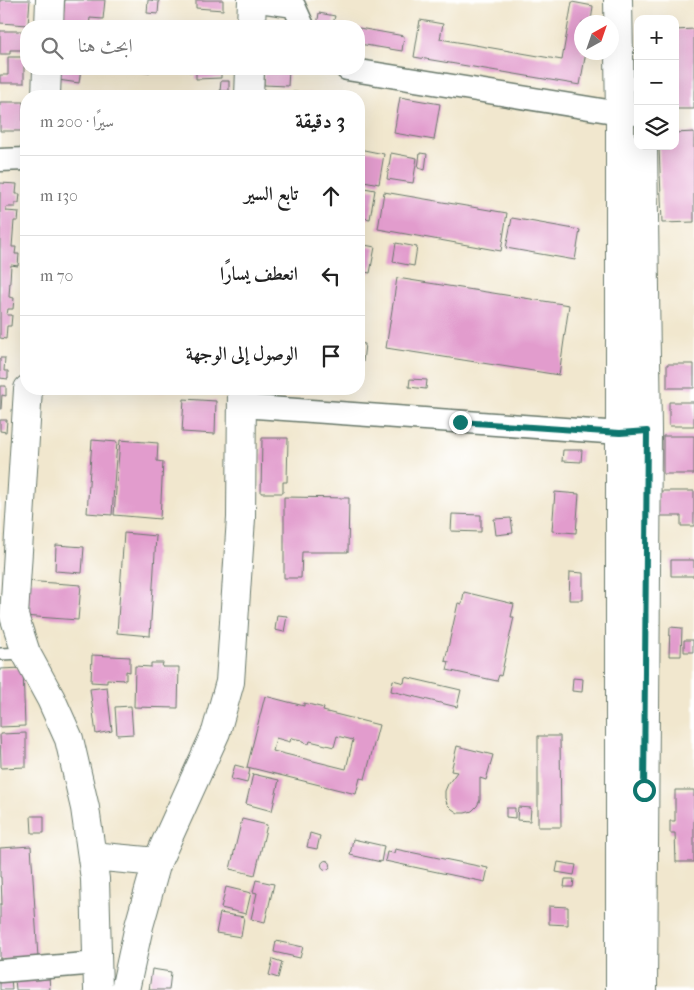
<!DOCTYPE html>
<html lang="ar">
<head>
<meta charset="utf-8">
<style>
  body { margin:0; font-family:"IM FELL French Canon",Amiri,serif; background:#f2f2f2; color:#222; direction:rtl }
  .controls { position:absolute; right:15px; top:15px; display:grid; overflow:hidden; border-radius:10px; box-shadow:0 5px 20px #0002 }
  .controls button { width:45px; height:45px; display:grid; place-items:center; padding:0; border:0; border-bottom:1px solid #e0e0e0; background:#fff; color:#222; font:25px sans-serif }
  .compass { position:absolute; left:574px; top:15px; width:45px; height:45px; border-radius:50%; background:#fff; box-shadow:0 5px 20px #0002; rotate:40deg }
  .stop { position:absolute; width:15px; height:15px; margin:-11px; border:4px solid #0f766e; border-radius:50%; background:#fff }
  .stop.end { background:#0f766e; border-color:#fff; box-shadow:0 1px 5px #0008 }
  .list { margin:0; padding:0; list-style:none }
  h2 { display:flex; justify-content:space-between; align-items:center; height:65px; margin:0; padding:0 20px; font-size:21px }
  h2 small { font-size:16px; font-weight:400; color:#767676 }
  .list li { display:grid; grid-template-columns:32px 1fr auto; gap:15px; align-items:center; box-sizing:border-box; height:80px; padding:0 20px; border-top:1px solid #e0e0e0 }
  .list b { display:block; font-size:19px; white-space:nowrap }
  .list em { font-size:16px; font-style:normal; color:#767676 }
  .icon { flex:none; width:28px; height:28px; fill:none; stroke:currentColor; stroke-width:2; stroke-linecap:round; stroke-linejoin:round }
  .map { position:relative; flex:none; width:694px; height:990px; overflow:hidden; direction:ltr }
  .search { position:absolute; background:#fff; box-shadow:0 5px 20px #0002; left:20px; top:20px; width:345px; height:55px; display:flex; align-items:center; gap:12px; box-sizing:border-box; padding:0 18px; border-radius:20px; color:#767676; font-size:19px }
  .panel { position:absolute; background:#fff; box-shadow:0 5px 20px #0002; left:20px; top:90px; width:345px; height:305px; border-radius:20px; direction:rtl }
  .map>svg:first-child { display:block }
  .building { fill:#e29ccd; fill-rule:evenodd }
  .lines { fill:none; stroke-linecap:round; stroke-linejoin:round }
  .service-casing { stroke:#68786a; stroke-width:14 }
  .minor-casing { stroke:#68786a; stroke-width:25 }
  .tertiary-casing { stroke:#68786a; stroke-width:30 }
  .service { stroke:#fff; stroke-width:11 }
  .minor { stroke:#fff; stroke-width:22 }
  .tertiary { stroke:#fff; stroke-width:28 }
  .route { stroke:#0f766e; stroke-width:6 }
</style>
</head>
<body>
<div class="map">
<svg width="694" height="990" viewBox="0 0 694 990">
  <rect width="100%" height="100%" fill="#fff"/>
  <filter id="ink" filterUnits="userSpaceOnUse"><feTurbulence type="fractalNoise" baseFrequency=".02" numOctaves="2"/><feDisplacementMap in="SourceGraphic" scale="10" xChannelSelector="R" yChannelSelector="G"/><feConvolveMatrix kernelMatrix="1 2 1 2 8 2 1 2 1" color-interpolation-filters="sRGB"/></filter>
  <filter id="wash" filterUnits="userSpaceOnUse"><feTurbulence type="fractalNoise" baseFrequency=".0096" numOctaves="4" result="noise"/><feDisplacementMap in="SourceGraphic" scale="20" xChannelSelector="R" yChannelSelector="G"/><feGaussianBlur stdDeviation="1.12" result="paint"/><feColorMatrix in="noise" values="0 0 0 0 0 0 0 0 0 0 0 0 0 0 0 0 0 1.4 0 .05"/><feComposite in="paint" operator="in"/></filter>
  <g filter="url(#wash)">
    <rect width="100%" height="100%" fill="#f1e7ce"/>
    <g id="blocks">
      <path class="building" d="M0 0H30L28 25 0 23Z
        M65 0H105L103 19 90 18 89 26H62Z
        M148 0 159 1 158 14 147 13Z
        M196 0H223V10L196 8Z
        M572 2 593 6 591 22H582V52H586L580 85 414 57 420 20 443 24 440 39 562 60Z
        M319 13 335 16 333 24 343 25V26H317Z
        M359 28 404 36 402 51 359 44Z
        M694 29V109H675V30Z
        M0 31H24V50H10V54H0Z
        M8 57H24V83H0V75H8Z
        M59 69H81L79 83 58 80Z
        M118 69H150L149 73 118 70Z
        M189 69H221V78L196 79V71L189 72Z
        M264 69H289L288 86 264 85Z
        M221 81H229V91H220Z
        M293 92 311 93V96H293Z
        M171 93 217 95V96H171Z
        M400 97 440 104 434 140 394 133Z
        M0 102H23V131H0Z
        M694 132V222L662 223 659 146H675V133Z
        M359 149 384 154 379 184 359 180Z
        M391 153 417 158 413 183 387 179Z
        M420 153 427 154 425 170 418 168Z
        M0 183 17 184 16 194H20L19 203H15V207H6V211L19 212 18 221H14L12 247H16L15 254H19L18 266 11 265 9 297 14 298 13 309H8L7 315H12L11 326H7L6 339 0 338Z
        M359 187 375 190 370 219 359 217Z
        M384 192 507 213 501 251 378 229Z
        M512 218 580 230 575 260 506 248Z
        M396 243 417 247 414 266 393 262Z
        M359 244 375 247 370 273 359 271Z
        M397 278 569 305 559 375 386 348Z
        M359 343 365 344 363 362 359 361Z
        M0 358H5L4 371H8V379L0 378Z
        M667 364H694V388H667Z
        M410 379 427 380 426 389 409 387Z
        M0 386H6V396L2 395 1 409H0Z
        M133 389H164V392L133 390Z
        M184 399 216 401 215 434 182 432Z
        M669 402H694V426H669Z
        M0 420H7L6 432 0 431Z
        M663 436H694V474H663Z
        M262 438H288L287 482H283V493H261Z
        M92 440 117 442 112 515 87 513Z
        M120 440 158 443 157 461 163 462 160 519 114 515Z
        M563 450H582L581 462 562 461Z
        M657 491H694V526H681V516H657Z
        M555 492 579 494 576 533 552 531Z
        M284 497 349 498 348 552H302L301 578H284Z
        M452 514 481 515V532L451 531Z
        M511 518 513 533 496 535 494 519Z
        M124 533 156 536 150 636 117 633Z
        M56 545 84 547 82 573 55 571Z
        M671 560H694V576H671Z
        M570 572 583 573V600H569Z
        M25 581 81 585 78 620 23 616Z
        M464 592 514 604 511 617H514L501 676 499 675 497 681 447 670 449 662 445 661 458 603 462 604Z
        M277 615 287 616 284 632 275 630Z
        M670 627 682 628 681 656H669Z
        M684 640H693V652H684Z
        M92 655 130 657V672L126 671V680L107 679V683L91 682Z
        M151 663H163L162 667H179L178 708 134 707 135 666 151 667Z
        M23 668 25 726 0 727V669Z
        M405 677 461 690 457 707 391 691 393 680 404 683Z
        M573 678 583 679 582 692 572 691Z
        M107 687 112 731 96 734 90 689Z
        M265 696 304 706V703L324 708 323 711 379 725 365 779 360 778 356 794 247 767ZM337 736 353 740 346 769 273 751 276 738 290 742 291 738 302 740V742L309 744 310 741 334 747Z
        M131 706 133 734 117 735 115 707Z
        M26 733V767L1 768 0 734Z
        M538 736H560L561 827H538Z
        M457 746 493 755 486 780 480 778V800L477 806 472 811 465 813H458L452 809 447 804 445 798V791L448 784 457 772 451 771Z
        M235 765 250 769 247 783 231 779Z
        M253 774 279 780 272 811 246 804Z
        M675 790H694V862H676L675 833H670V821H675Z
        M518 807 531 808 530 821 517 820Z
        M506 808H515V818L506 817Z
        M31 816H44V833H32Z
        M242 819 267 825 255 875 230 869Z
        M310 833 320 836 317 849 307 847Z
        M353 839 384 846 381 862 350 855Z
        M31 846 38 958 0 960V904H2L1 877H0V848Z
        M395 849 488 868 485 882 385 861 387 852 394 853Z
        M321.5 865a4.5 4.5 0 1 1 9 0a4.5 4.5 0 1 1-9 0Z
        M558 862 576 865 574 875 556 872Z
        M565 879H574L573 887H564Z
        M256 880 274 884 265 922 251 919 257 893 253 892Z
        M226 887 251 893 246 914 221 908Z
        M549 906 568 907V925L549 924Z
        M220 913 244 917 241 937 216 933Z
        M276 941 303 947 300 958 274 952Z
        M273 959 282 962 278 978 269 975Z
        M152 969 171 972 169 990H149Z
        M49 976 50 990H16L15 978Z
        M11 977 12 990H0V978Z"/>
    </g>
  </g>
  <g filter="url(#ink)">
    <use href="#blocks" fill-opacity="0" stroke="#68786a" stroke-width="1"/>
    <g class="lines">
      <defs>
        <path id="service" d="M0 654 26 653"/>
        <path id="minor" d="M252 0 294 6 303 26
          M347 69 620 113 638 114
          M0 160 26 159
          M241 406 620 433 637 432
          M0 971 98 963"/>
        <path id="tertiary" d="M618 0 620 113V990
          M49 26 50 0
          M251 26 252 0
          M46 96 47 69
          M249 96 250 69
          M28 389 14 616 26 653 51 699 69 739 85 808 95 879 98 990
          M92 856 157 862
          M125 990 139 926 157 862 216 732 230 682 241 518 242 389
          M643 990 647 431 643 146"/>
      </defs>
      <use href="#service" class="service-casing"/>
      <use href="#minor" class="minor-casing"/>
      <use href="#tertiary" class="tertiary-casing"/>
      <use href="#service" class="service"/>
      <use href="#minor" class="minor"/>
      <use href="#tertiary" class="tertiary"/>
    </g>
  </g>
  <g class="lines" filter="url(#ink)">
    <path class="route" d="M460 422 620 433 647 431 644 790"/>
  </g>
</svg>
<div class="controls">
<button>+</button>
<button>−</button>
<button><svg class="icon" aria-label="layers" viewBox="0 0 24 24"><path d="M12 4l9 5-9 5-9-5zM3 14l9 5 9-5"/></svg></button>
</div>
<svg class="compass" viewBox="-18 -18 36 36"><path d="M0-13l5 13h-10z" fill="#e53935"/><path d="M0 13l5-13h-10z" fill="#767676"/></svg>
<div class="stop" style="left:644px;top:790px"></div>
<div class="stop end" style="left:460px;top:422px"></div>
<div class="search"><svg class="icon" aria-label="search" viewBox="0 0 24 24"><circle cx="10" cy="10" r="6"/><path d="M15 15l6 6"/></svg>ابحث هنا</div>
<section class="panel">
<h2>3 دقيقة<small>سيرًا · 200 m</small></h2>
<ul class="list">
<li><svg class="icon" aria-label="ahead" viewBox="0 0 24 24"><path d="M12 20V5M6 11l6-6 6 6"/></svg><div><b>تابع السير</b></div><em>130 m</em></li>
<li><svg class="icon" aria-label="left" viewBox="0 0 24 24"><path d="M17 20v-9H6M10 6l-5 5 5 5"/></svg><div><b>انعطف يسارًا</b></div><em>70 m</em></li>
<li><svg class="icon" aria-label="arrive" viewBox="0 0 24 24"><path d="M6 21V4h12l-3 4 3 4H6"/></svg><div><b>الوصول إلى الوجهة</b></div></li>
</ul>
</section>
</div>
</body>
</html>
